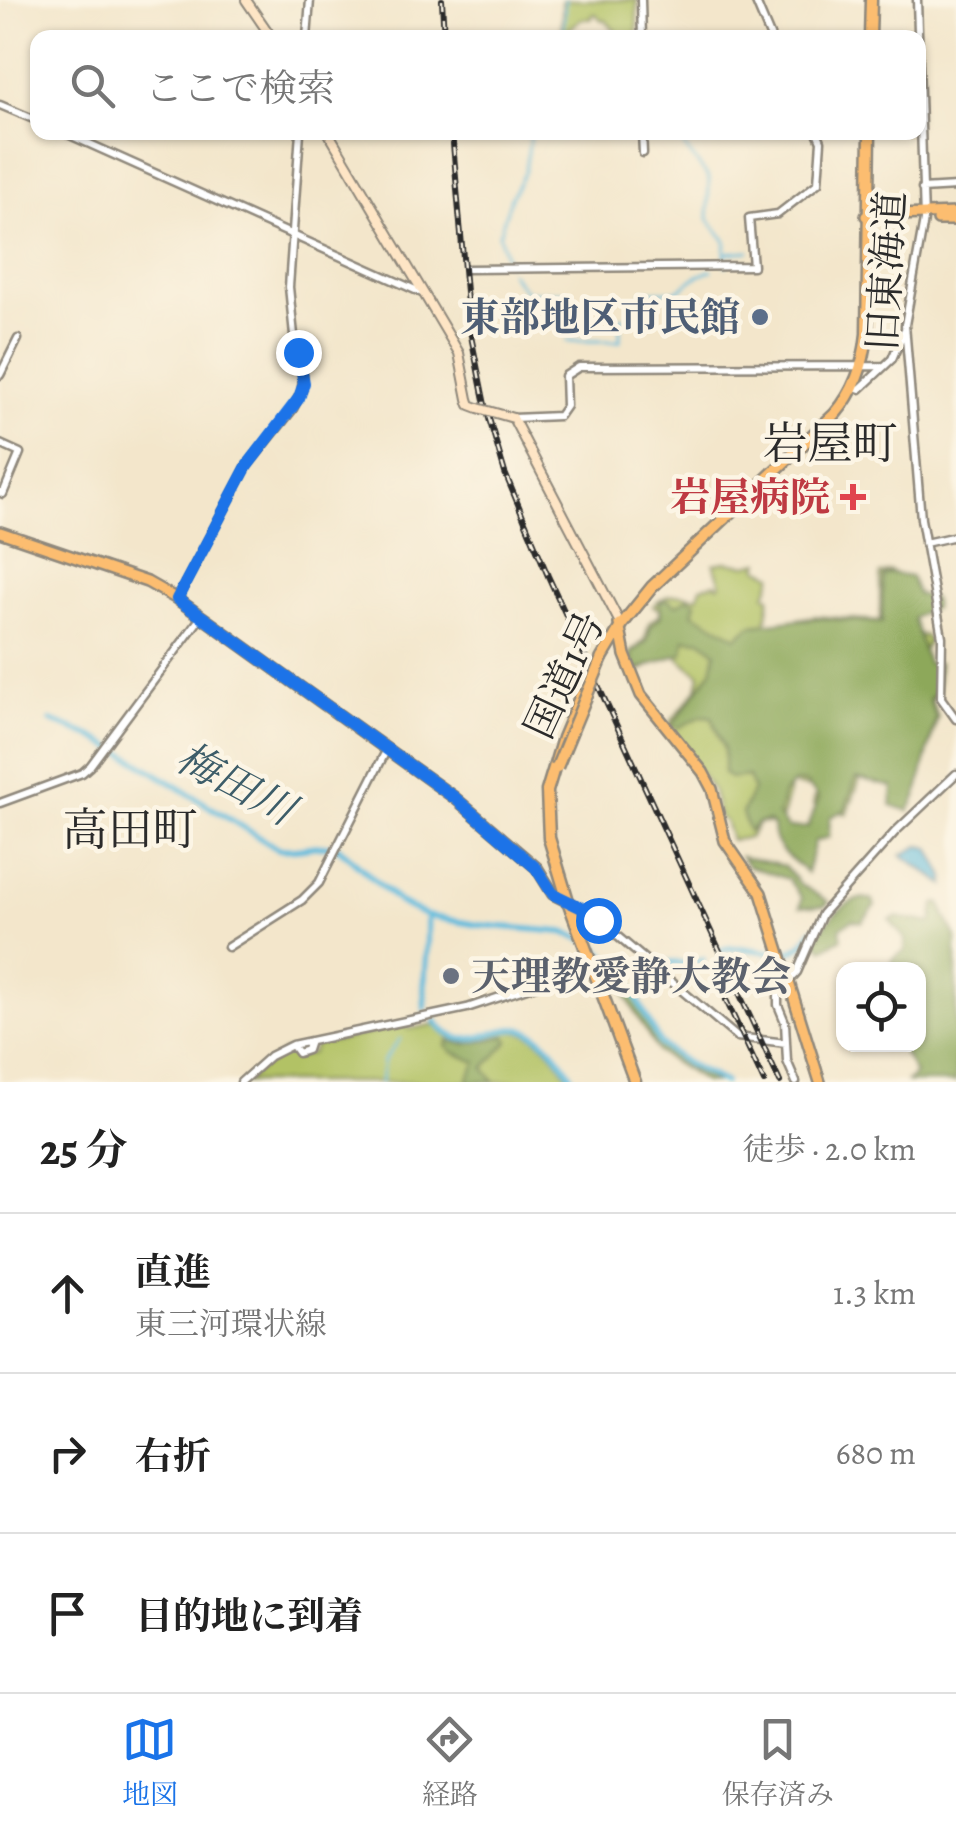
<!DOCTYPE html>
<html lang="ja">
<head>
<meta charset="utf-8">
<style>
  body { margin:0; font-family:Alegreya,"Noto Serif JP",serif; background:#f6f6f6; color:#222 }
  .controls { position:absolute; right:30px; bottom:30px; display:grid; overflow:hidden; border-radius:20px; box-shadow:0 2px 8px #0004 }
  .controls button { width:90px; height:90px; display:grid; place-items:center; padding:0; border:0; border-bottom:2px solid #e0e0e0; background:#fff; color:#222; font:50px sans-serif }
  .stop { position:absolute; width:30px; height:30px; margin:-22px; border:8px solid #1a73e8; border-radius:50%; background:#fff }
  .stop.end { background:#1a73e8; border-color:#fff; box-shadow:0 2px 10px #0008 }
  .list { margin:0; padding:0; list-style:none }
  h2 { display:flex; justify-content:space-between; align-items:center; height:130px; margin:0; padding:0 40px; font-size:42px }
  h2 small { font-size:32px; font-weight:400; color:#767676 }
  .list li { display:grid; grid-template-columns:65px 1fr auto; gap:30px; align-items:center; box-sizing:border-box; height:160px; padding:0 40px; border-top:2px solid #e0e0e0 }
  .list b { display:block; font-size:38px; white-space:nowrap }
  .list p { margin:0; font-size:32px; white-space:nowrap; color:#767676 }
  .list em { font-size:32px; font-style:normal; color:#767676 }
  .icon { flex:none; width:55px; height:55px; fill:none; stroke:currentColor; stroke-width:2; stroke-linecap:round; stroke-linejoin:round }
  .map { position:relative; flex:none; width:956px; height:1082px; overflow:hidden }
  .search { position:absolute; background:#fff; box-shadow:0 2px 8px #0004; left:30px; right:30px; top:30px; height:110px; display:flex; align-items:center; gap:25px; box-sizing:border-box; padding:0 35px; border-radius:20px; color:#767676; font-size:38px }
  .sheet { height:610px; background:#fff }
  nav { display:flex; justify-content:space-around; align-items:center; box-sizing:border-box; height:140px; border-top:2px solid #e0e0e0; background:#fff; font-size:28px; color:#767676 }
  nav a { display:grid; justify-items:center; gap:5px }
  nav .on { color:#1a73e8 }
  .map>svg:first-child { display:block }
  .green { fill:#b2c265; stroke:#6e7648; stroke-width:2.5 }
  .forest { fill:#8da85a; stroke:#5c6a42; stroke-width:2.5; fill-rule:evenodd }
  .water { fill:#5ebbdd; stroke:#447384; stroke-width:2.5 }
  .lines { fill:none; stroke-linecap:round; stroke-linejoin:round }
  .stream { stroke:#5ebbdd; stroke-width:2.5 }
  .river { stroke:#5ebbdd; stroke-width:6 }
  .tertiary-casing { stroke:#8f887b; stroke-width:11 }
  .secondary-casing { stroke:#8f887b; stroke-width:12 }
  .primary-casing { stroke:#8f887b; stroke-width:14 }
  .trunk-casing { stroke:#8f887b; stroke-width:15 }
  .tertiary { stroke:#fff; stroke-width:6 }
  .secondary { stroke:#fee5c5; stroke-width:8 }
  .primary { stroke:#fcbd6f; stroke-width:9 }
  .trunk { stroke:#fcbd6f; stroke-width:10 }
  .rail-casing { stroke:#2b2b2b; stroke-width:6 }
  .rail { stroke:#fcf5e5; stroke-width:2.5; stroke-dasharray:8; stroke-linecap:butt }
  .secondary-bridge-casing { stroke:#8f887b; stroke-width:12; stroke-linecap:butt }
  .trunk-bridge-casing { stroke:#8f887b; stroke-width:15; stroke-linecap:butt }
  .secondary-bridge { stroke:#fee5c5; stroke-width:8 }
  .trunk-bridge { stroke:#fcbd6f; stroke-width:10 }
  .route { stroke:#1a73e8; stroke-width:12 }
  .service-dot { fill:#5c6f8a; stroke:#fcf5e5; stroke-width:4 }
  .health-dot { fill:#e0444e; stroke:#fcf5e5; stroke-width:4 }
  .worship-dot { fill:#6b7280; stroke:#fcf5e5; stroke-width:4 }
  .labels { text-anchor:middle; stroke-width:9; stroke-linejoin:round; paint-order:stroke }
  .street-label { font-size:40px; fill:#2b2b2b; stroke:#fcf5e5 }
  .service-label { font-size:40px; font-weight:bold; fill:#4e5e75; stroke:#fcf5e5; text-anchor:end }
  .health-label { font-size:40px; font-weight:bold; fill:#be3a42; stroke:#fcf5e5; text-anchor:end }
  .worship-label { font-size:40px; font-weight:bold; fill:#5b616d; stroke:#fcf5e5; text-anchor:start }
  .water-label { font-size:42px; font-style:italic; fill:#3d5d69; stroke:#fcf5e5 }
  .quarter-label { font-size:45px; fill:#2b2b2b; stroke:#fcf5e5 }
</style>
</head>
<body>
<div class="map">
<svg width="956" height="1082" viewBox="0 0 956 1082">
  <rect width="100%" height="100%" fill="#fcf5e5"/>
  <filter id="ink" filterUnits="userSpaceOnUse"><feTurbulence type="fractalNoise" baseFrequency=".01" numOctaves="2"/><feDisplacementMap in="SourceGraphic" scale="20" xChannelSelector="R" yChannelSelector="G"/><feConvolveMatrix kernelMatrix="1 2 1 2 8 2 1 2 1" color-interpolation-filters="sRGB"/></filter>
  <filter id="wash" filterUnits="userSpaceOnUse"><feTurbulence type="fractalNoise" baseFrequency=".0048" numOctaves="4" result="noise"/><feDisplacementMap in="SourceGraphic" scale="40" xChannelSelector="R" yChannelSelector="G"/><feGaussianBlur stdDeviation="2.25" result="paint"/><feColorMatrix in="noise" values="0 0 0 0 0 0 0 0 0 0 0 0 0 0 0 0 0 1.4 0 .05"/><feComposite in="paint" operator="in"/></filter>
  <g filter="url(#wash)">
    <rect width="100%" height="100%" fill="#f3e6cb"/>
    <path class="green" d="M562 0H637V37H620L606 20H600L596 14 592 15V19H580L569 30 568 36 562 37C561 24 563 14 562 0Z
      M725 562 747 565 760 562 758 568 773 575 766 595 770 597 766 624 815 616 880 621V574L890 571 906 579 917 597H931L933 608 912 615 916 636 924 635 929 641 922 651 924 665 939 663 937 695 931 700 938 717 916 788 860 779 847 814 813 805 817 789 791 785 780 824 759 823 749 838 731 840 725 821 719 817 712 789 666 728 697 689 700 675 672 652 634 675 629 654 644 641 650 622 659 615 660 610 653 606C668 592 678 593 698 597L701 587 715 583 718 586 721 584 714 564Z
      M435 1024C469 1066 495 1019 530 1035 547 1043 562 1067 572 1082H245L283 1052 288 1051 297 1057 312 1053 315 1045 404 1026 410 1029Z"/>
    <path class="forest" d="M890 573 911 577 917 594 933 599 934 607 913 618 927 663 937 665 935 693 929 699 936 718 917 795 909 811 891 805 893 787 856 778 845 810 830 817 829 837 815 841 807 873C791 857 773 851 773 826L768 821 757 823 749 832 742 813 753 790 748 776 731 778 724 774V750L712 717 702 716 678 728 672 726 712 670 716 652 701 640 685 639 683 653 637 670 631 654 647 641 651 626 661 616 660 603 666 599 676 605 689 598 696 602 693 613 737 637 751 625 816 618 882 623 883 576ZM795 782 806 783 819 798 808 827 788 828 778 816 784 793Z
      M741 857 784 866 800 884 829 902 825 906 800 907 802 898 788 879 748 866Z
      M863 898 873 900 875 906 862 922 852 920 840 928 842 938 823 949 815 941C825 921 842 903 863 898Z
      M940 903 956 938V1082H907L915 1074 901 1048 881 1049 878 1045 918 1044V969L877 967H889L893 958 905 951V939L890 920 897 917 932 923 935 904Z
      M593 949 629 987 660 1047 689 1068 717 1082H705L658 1052 624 992 598 960Z
      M506 1036 509 1041 484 1068 495 1082H470L468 1079 477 1062 452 1052 446 1046 448 1041 467 1044Z"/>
    <path class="water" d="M920 846 930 848 945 877V885L902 855Z"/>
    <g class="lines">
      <path class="stream" d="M563 38 565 0
        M673 132 709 178 708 219 726 241 725 253 749 251
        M725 253 726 266
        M508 264 499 235 511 197 525 171 531 132
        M510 272 526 292H563
        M566 341H620V318L643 317 642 292 678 291 696 277 712 270
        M423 1011 425 1007
        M381 1082 384 1060 400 1039"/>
      <path class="river" d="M51 721 91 736 133 759 278 849C299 852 318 842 339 848L400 903 427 916 478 925 563 932 591 942 625 975 660 1044 686 1063 724 1082
        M722 950C752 940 792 973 812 930
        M654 964C672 959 679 969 703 959
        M625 975 649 966
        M425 1007C422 976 429 948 427 916
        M435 1021C464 1057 483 1029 517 1029 541 1029 564 1063 575 1082"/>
    </g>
  </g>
  <g filter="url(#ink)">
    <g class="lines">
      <defs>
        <path id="tertiary" d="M641 0 642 38
          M755 0 771 38
          M917 0 924 220 905 325 921 519 942 637 941 698 956 719
          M307 38 310 0
          M0 105 38 121
          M63 132 422 293
          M642 132 643 153
          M922 189 956 187
          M467 269 753 266 749 218 778 214 818 183 821 141 817 132
          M0 375 18 339
          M854 387 860 389 892 359 904 331
          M513 418 559 416 566 406 565 376 579 367 884 366
          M0 444 20 453 3 494 0 492
          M925 543 956 536
          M177 599 247 466 293 409 302 390 303 375 294 335 289 287 300 132
          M0 803 82 773 90 766 201 617
          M574 904 591 914 737 1037 786 1043
          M228 947 302 900 319 883 387 749
          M292 1045 298 1053 307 1050 310 1041
          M241 1082 270 1056 292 1045 467 1008 593 966
          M796 1082 787 1061 785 1022 778 1005V993L797 972 822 914 895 832 956 774"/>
        <path id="secondary" d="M246 0 272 38
          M328 132 459 353 468 399 470 405 478 408
          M513 418 619 621"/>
        <path id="primary" d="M866 216 956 213
          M938 220H956
          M0 532 147 582 177 599 455 798 537 868 553 894 571 903
          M619 624 625 655 641 695 703 772 712 789 725 841 761 893 820 1082"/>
        <path id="trunk" d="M870 38 871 0
          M602 658 623 623 652 587 835 414C855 391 864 364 867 334L870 132
          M581 695 563 738 547 791 549 838 568 901 635 1082"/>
      </defs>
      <use href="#tertiary" class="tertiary-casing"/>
      <use href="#secondary" class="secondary-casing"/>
      <use href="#primary" class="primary-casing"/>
      <use href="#trunk" class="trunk-casing"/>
      <use href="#tertiary" class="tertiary"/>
      <use href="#secondary" class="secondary"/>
      <use href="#primary" class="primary"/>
      <use href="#trunk" class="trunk"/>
      <defs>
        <path id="rail" d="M442 0 444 38
          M452 132 469 326 485 405 505 473 548 576 780 1082
          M726 1000 764 1082"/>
      </defs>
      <use href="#rail" class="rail-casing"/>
      <use href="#rail" class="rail"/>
      <defs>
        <path id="secondary-bridge" d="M478 408 513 418"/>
        <path id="trunk-bridge" d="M557 767 602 658"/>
      </defs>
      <use href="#secondary-bridge" class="secondary-bridge-casing"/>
      <use href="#trunk-bridge" class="trunk-bridge-casing"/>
      <use href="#secondary-bridge" class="secondary-bridge"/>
      <use href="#trunk-bridge" class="trunk-bridge"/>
    </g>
  </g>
  <g class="lines" filter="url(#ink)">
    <path class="route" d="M298 352 304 383 299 398 247 466 177 599 455 798 536 868 553 894 582 908 598 920"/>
  </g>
  <circle class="service-dot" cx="760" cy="317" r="10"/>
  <path class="health-dot" d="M848 482h10v10h10v10h-10v10h-10v-10h-10v-10h10z"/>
  <circle class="worship-dot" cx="451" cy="976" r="10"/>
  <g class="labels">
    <g class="street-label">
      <text transform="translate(886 271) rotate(-87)" y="14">旧東海道</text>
      <text transform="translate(564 675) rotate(-65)" y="14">国道1号</text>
    </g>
    <g class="service-label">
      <text x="740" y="331">東部地区市民館</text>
    </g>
    <g class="health-label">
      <text x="830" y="511">岩屋病院</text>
    </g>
    <g class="worship-label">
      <text x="471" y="990">天理教愛静大教会</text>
    </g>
    <g class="water-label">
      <text transform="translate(236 783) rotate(28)" y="15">梅田川</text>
    </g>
    <g class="quarter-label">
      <text x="830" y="459">岩屋町</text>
      <text x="130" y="845">高田町</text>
    </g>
  </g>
</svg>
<div class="controls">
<button><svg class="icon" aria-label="locate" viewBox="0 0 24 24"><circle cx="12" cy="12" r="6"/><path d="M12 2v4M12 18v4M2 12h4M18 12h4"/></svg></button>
</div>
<div class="stop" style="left:598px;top:920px"></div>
<div class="stop end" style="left:298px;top:352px"></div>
<div class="search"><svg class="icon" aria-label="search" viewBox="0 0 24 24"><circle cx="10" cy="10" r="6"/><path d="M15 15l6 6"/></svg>ここで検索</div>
</div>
<section class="sheet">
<h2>25 分<small>徒歩 · 2.0 km</small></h2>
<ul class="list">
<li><svg class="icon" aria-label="ahead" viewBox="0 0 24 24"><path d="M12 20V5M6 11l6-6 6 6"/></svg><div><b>直進</b><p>東三河環状線</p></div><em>1.3 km</em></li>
<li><svg class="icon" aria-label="right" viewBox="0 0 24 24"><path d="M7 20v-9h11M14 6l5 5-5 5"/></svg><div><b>右折</b></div><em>680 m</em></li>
<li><svg class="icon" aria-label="arrive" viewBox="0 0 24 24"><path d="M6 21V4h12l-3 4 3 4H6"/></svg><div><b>目的地に到着</b></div></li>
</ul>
</section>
<nav>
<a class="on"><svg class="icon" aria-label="map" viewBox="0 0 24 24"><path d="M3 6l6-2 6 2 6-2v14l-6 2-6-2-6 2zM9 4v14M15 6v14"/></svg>地図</a>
<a><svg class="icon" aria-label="directions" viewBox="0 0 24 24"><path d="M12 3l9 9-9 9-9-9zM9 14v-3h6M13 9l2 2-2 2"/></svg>経路</a>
<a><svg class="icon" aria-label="saved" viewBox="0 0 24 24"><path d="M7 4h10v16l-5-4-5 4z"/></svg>保存済み</a>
</nav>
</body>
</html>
